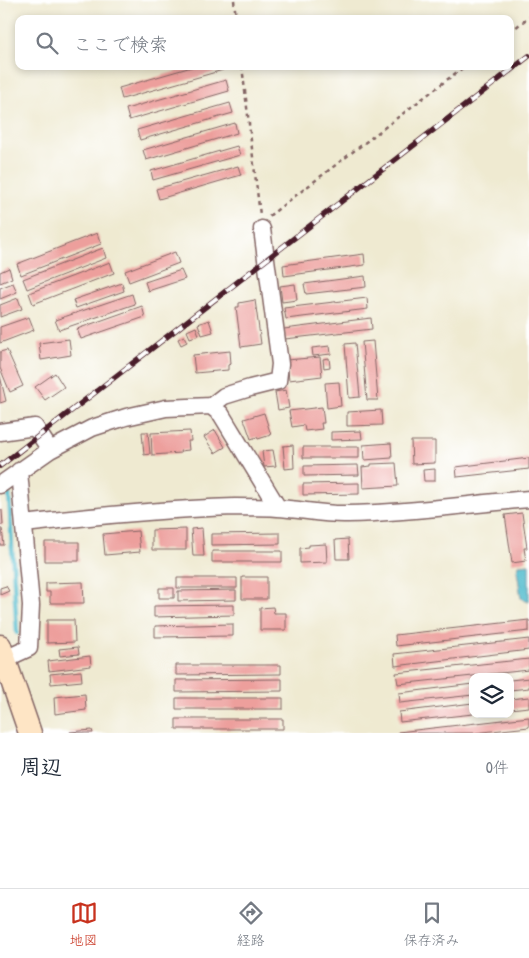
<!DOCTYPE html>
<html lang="ja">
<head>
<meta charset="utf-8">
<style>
  body { margin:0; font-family:"Patrick Hand","Klee One",sans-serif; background:#f6f6f7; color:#1f2937 }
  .controls { position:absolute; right:15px; bottom:15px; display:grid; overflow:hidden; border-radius:10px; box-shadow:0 2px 8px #0003 }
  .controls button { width:45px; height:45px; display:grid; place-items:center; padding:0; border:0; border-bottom:1px solid #e0e1e3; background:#fff; color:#1f2937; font:25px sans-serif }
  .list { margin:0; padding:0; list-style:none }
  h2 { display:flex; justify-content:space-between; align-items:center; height:65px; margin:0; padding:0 20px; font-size:21px }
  h2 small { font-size:16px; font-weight:400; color:#747a83 }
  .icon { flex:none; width:28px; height:28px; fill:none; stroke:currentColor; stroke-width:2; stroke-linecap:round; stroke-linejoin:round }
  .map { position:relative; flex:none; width:529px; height:733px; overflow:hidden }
  .search { position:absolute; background:#fff; box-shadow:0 2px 8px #0003; left:15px; right:15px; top:15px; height:55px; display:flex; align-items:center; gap:12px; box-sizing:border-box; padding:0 18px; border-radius:10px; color:#747a83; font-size:19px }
  .sheet { height:155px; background:#fff }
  nav { display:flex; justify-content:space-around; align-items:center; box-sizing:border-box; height:70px; border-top:1px solid #e0e1e3; background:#fff; font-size:14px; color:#747a83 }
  nav a { display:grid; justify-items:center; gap:2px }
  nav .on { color:#c8321e }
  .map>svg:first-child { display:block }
  .water { fill:#52bcce; stroke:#4e6e7c }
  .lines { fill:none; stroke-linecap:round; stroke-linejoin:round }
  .stream { stroke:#52bcce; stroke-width:4.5 }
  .building { fill:#ed9f9c }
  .street-casing { stroke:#846665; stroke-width:19 }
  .secondary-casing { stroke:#846665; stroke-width:25 }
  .path { stroke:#846665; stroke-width:2.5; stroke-dasharray:4 4; stroke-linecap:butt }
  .street { stroke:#fff; stroke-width:16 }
  .secondary { stroke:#fee5c5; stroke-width:22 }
  .rail-casing { stroke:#4a1f2b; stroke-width:5.5 }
  .rail { stroke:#fff; stroke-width:4; stroke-dasharray:11; stroke-linecap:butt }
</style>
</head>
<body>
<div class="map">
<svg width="529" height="733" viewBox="0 0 529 733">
  <rect width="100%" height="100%" fill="#fff"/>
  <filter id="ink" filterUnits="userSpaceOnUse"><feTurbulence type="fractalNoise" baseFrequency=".02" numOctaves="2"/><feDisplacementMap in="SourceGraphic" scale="10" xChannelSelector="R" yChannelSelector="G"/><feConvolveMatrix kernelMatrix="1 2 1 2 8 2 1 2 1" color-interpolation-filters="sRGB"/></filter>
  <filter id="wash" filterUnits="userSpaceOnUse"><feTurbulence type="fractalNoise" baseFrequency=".0096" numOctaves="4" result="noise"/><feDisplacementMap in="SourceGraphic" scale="20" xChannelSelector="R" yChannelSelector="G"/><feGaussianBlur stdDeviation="1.12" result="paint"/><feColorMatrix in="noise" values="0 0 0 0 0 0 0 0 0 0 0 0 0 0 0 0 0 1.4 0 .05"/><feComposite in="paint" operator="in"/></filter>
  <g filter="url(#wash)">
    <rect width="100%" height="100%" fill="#efead1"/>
    <path class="water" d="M529 564V601H525L521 598 517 570 519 565Z"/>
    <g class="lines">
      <path class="stream" d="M9 495 17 633"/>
    </g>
    <g id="blocks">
      <path class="building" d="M195 66H222L223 70 122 99 119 88Z
        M226 80 229 91 129 120 126 109Z
        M230 103 233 113 140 140 137 130Z
        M235 123 237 133 146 160 143 150Z
        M237 146 240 155 153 180 151 171Z
        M238 166 241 175 159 199 156 189Z
        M97 233 101 244 21 275 17 264Z
        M103 248 106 258 27 289 23 279Z
        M175 252 179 263 129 282 125 271Z
        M364 254 365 265 284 276 283 265Z
        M110 262 114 273 33 304 29 293Z
        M9 268 12 278 0 283V272Z
        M181 270 185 279 148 291 145 282Z
        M365 276 366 287 306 294 304 284Z
        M13 283 17 292 0 299V288Z
        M122 283 124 291 76 308 73 300Z
        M295 284 297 300 282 302 280 286Z
        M132 294 135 304 59 330 55 320Z
        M18 298 22 309 0 317V305Z
        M367 298 368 309 286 319 284 308Z
        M255 300 261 344 241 347 236 307H239V303Z
        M142 306 145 317 81 339 77 329Z
        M29 317 34 330 0 343V327Z
        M371 318 372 329 285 339 284 329Z
        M209 320 213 332 202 335 198 324Z
        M196 327 199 335 190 338 187 331Z
        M184 336 187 342 181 345 178 339Z
        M69 339 71 355 41 360 39 343Z
        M373 341 378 400H367L362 342Z
        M355 343 360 397 349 398 345 344Z
        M330 346 331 354 313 356 312 348Z
        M7 350 23 386 10 392 0 368V352Z
        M230 351 231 364 228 365V370L195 373 193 355Z
        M320 357 322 376 289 380 287 360Z
        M329 358 330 367 324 368 323 359Z
        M55 373 64 387 45 400 35 387Z
        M0 376 6 401 0 403Z
        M339 382 341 406 327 408 325 383Z
        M286 390 289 408 278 410 275 392Z
        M322 407 324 423H321L322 429 305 431 304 425 292 427 289 411Z
        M381 410 382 425 347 426V412Z
        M264 413 271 435 258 439 257 437 251 439 244 419Z
        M215 430 225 447 215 453 204 437Z
        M190 431 191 441H188L189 450 180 451 181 453 152 455 151 433Z
        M361 431 362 439 331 440V432Z
        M142 432H148L150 454 144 455Z
        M411 441H435V463L412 464Z
        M391 443 392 458 364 460 363 445Z
        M293 445 294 468 285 469 283 446Z
        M303 447H359V458H303Z
        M273 450 276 466 264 467 262 451Z
        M529 458V469L457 477 456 467Z
        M396 463 398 486 363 488 362 467 371 466V464Z
        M358 465 359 475 304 476V466Z
        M435 469V481H424L423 470Z
        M359 483V494L303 495V484Z
        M0 510H2L3 525H0Z
        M522 513 527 548H524L526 561 512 563 505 515Z
        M202 528 204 556H193L191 529Z
        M0 529H2L4 545H0Z
        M186 529V550H152V530Z
        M138 531 140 552 105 555 103 534Z
        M280 533V544L211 545V534Z
        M348 539 349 559H336L335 540Z
        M45 542H79V561H45Z
        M326 544 327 562 300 563V548L309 547V545Z
        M212 551H282V562H212Z
        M242 577H267V599H242Z
        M177 578H237V588H177Z
        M83 582 84 603H50V592H46V583Z
        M6 586 9 591 0 595V588Z
        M159 588H174V598H159Z
        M236 590V600L178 601V591Z
        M234 605V615L154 617V606Z
        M273 607 274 613H286V630H260V608Z
        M47 620H74L75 642 47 643Z
        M529 620V631L396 646 395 635Z
        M233 624V636L155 637V626Z
        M529 639V650L395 666 394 654Z
        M78 647 79 654 60 656 59 649Z
        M90 656 91 666 49 671 48 661Z
        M529 659V670L398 684 396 673Z
        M176 665H281V674L176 675Z
        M81 671 82 681 51 684 50 674Z
        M529 678V688L510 690V680Z
        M282 679V691L176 692V680Z
        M473 684V695L400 703 399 693Z
        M85 694 86 710 55 714 54 697Z
        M529 697V707L510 709V699Z
        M176 698H283V709H176Z
        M473 703V714L400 722 399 712Z
        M529 717V727L474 733H398V732Z
        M176 719H283V729H176Z
        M92 730 93 733H70V732Z"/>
    </g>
  </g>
  <g filter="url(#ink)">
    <use href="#blocks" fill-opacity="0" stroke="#846665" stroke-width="1"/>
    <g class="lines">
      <defs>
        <path id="street" d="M211 406 224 396 250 388 278 381 280 364 262 229
          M0 432 35 427 50 450
          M0 485 50 450 92 428 126 417 166 408 211 406 221 414 278 508
          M24 524C94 516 164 509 235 507 249 507 263 507 277 508 300 509 324 515 348 514 409 513 469 504 529 499
          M5 659 29 648 31 605 19 471"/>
        <path id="secondary" d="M0 646 30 733"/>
      </defs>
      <use href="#street" class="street-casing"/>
      <use href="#secondary" class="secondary-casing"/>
      <path class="path" d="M234 0 236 19
        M510 32 529 17
        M242 66 260 215
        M269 216 465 66"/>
      <use href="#street" class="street"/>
      <use href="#secondary" class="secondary"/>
      <defs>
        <path id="rail" d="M0 466 529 56"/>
      </defs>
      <use href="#rail" class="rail-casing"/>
      <use href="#rail" class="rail"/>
    </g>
  </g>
</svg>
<div class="controls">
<button><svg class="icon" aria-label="layers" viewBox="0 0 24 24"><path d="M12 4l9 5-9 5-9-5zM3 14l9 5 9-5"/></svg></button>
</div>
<div class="search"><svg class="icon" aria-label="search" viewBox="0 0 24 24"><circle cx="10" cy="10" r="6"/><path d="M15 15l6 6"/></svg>ここで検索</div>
</div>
<section class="sheet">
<h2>周辺<small>0件</small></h2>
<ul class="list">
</ul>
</section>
<nav>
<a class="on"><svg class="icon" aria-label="map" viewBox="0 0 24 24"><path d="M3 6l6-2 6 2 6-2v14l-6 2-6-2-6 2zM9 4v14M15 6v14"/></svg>地図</a>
<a><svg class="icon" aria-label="directions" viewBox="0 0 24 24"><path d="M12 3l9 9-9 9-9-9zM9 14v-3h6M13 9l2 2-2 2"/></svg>経路</a>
<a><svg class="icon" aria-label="saved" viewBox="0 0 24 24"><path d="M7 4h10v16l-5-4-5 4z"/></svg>保存済み</a>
</nav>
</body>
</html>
